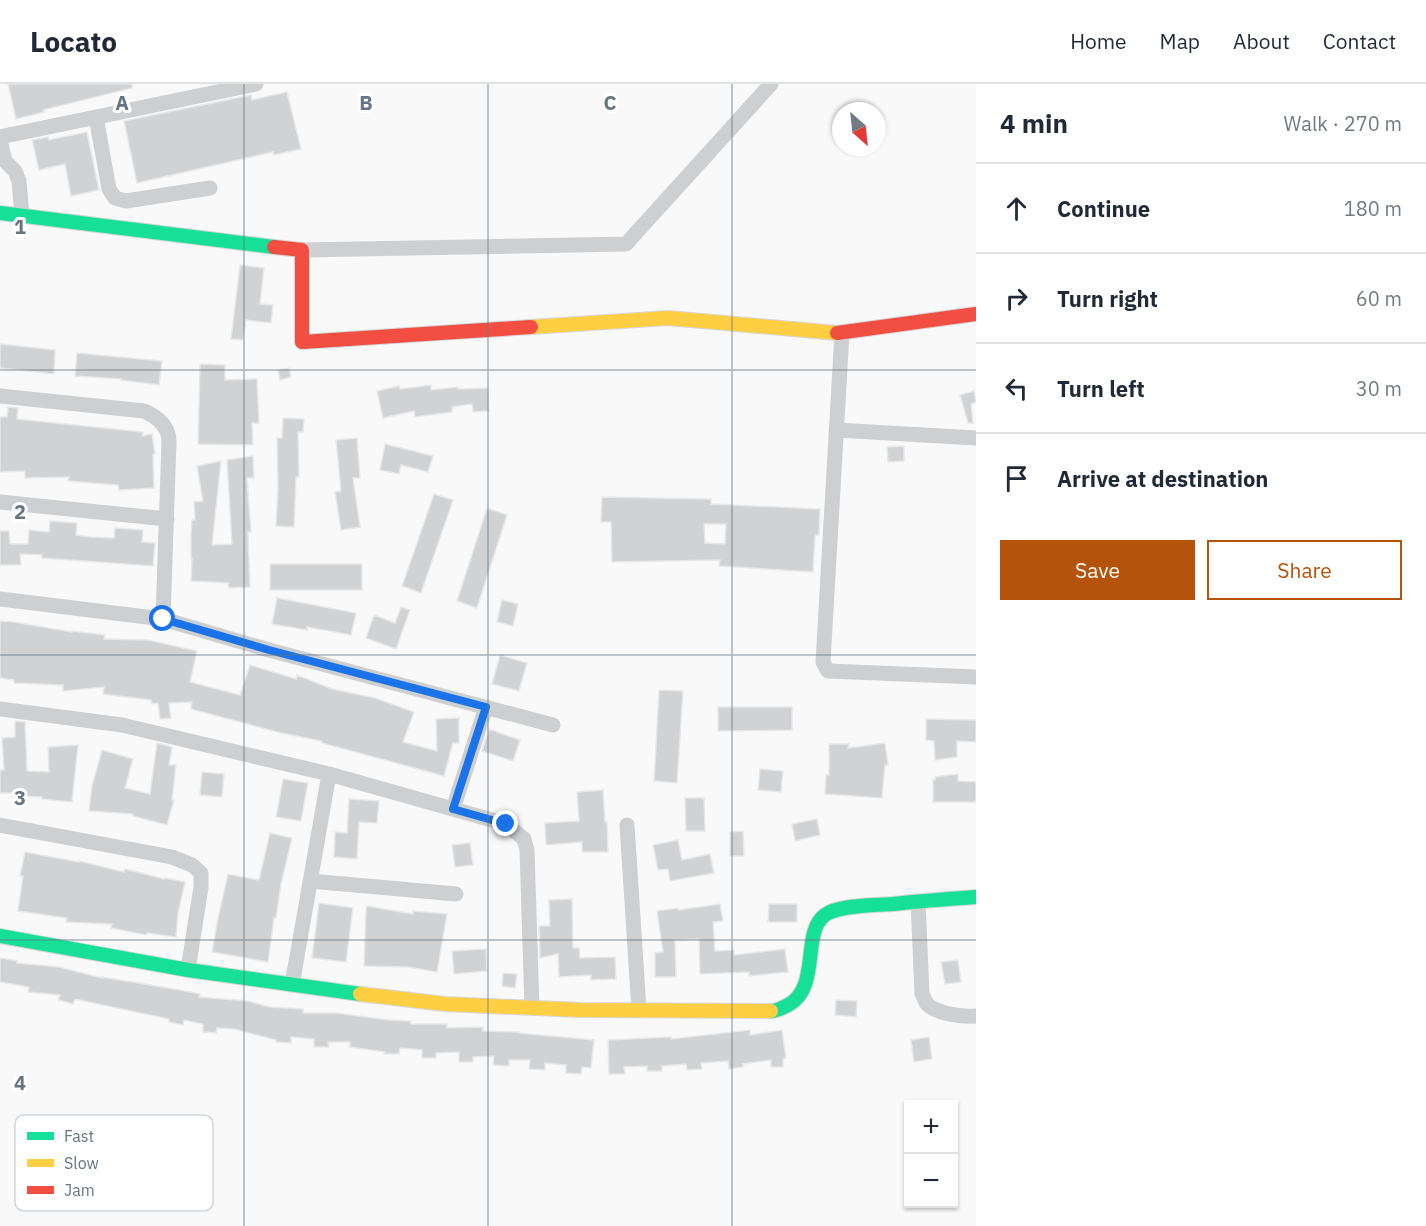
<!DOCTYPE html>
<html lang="en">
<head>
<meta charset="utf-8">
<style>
  body { margin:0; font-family:"IBM Plex Sans",sans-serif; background:#f6f6f7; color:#1f2937 }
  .controls { position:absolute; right:18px; bottom:18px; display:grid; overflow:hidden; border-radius:0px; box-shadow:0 2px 4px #0004 }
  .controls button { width:54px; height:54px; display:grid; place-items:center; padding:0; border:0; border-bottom:2px solid #e0e1e3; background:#fff; color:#1f2937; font:30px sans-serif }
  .compass { position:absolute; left:832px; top:18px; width:54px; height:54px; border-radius:50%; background:#fff; box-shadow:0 2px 4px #0004; rotate:153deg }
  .stop { position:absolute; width:18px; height:18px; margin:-14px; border:4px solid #1a73e8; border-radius:50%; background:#fff }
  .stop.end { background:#1a73e8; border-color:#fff; box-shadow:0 2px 6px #0008 }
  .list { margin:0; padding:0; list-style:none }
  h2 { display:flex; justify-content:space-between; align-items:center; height:78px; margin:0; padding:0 24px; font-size:26px }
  h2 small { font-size:20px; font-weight:400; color:#747a83 }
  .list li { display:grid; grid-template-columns:39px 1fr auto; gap:18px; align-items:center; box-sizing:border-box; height:90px; padding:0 24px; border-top:2px solid #e0e1e3 }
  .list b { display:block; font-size:22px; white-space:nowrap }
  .list em { font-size:20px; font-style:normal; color:#747a83 }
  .actions { display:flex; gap:12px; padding:18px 24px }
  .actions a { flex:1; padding:14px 0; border:2px solid #b45309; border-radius:0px; text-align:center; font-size:21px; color:#b45309 }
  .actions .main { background:#b45309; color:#fff }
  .icon { flex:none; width:33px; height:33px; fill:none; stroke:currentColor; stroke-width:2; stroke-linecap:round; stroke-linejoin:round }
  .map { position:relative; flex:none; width:976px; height:1142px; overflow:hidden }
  header { display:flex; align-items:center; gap:36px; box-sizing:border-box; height:84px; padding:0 30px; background:#fff; border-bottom:2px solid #e0e1e3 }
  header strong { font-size:28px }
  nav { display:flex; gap:33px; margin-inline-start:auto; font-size:21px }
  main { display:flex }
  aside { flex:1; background:#fff }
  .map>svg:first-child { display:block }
  .building { fill:#d0d2d3; stroke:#e8e8e8; stroke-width:1.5; fill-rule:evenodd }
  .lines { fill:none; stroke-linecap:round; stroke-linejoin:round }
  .fast-casing { stroke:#d5d6d7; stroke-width:16 }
  .slow-casing { stroke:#d5d6d7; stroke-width:16 }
  .jam-casing { stroke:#d5d6d7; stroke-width:16 }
  .street { stroke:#cecfd0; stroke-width:15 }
  .fast { stroke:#16e098; stroke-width:14 }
  .slow { stroke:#ffcf43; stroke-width:14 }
  .jam { stroke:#f24e42; stroke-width:14 }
  .route { stroke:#1a73e8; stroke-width:8 }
  .grid { fill:none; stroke:#657683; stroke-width:1.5; stroke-opacity:0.55 }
  .key { fill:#fff; stroke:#d1d6da; stroke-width:1.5 }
  .key-label { font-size:16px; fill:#657683 }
  .grid-label { font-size:20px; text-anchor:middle; font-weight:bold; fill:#657683; stroke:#fff; stroke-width:6; stroke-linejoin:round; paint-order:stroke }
</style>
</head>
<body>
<header>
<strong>Locato</strong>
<nav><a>Home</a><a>Map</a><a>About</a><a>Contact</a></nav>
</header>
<main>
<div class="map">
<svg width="976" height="1142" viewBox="0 0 976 1142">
  <rect width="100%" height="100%" fill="#f9f9f9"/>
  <path class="building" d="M8 0H132V4L43 26 44 28 16 35Z
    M287 8 301 65 274 71 273 68 137 99 124 37 251 11 252 16Z
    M87 48 99 106 71 112 65 80 39 86 32 56 48 53 49 56Z
    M240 181 264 184 260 220 273 221 271 239 246 236 243 256 231 255Z
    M0 260 55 266 54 290 0 284Z
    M77 269 162 277 159 301 121 296V295L75 292Z
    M200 280 225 281V296L257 295 259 339H252L253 361 198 360Z
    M289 284 291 293 280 296 278 286Z
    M431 301V306L458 303V305L488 304 489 327 473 328 472 320 452 323V328L415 333 414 327 383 334 377 307 399 302 400 305Z
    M974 307 976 318 971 320 973 339H968L960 311Z
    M8 323 18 324 17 335 143 348 142 352 152 350 155 370H153L154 404 119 406 118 401 68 397 69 393 25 394V387L0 388V333H7Z
    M283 334 304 335 303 348H298L299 393H296L294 443 276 442 278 403 277 354H282Z
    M357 354 360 394H353L360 443 341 446 335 408 341 407 336 356Z
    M385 360 433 372 428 388 401 381 399 390 380 386Z
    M904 362V377L888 378 887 363Z
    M253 372 254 394H247L251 448H248L250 503 229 504 228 499 191 497 192 475H191V451L192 436H195L194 418 203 417 197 382 221 377 212 461 232 460 227 376Z
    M434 410 453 416 421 509 402 502Z
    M602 413 711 415V420L820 425 819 451H815L813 488 719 482 720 476 612 478 611 438H601ZM704 440H726L725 460 705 459Z
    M487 424 507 431 477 524 457 517Z
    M50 437 77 439 76 451 90 453 114 454 115 444 143 446 142 458 155 459 153 482 42 474V471L20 470 21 481H0V447H9L10 460H28L29 446 49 448Z
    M270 480H362V506H270Z
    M277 514 356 529 351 551 307 543V546L272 540Z
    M502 516 518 520 513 542 497 538Z
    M401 523 410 526 396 565 366 554 374 531 395 539Z
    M0 537 14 538 72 548V547L105 551 104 555 148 556 197 567 190 598 240 611 250 581 296 595 297 591 332 605 375 614 414 628 403 658 437 667 436 635 459 634V659H453L444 692 322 659V657L281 649 191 625 192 618 169 619 171 634 160 635 158 619 152 620 151 616 103 610 104 603 63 607V601L14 599V596L0 594Z
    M500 571 527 579 519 607 492 600Z
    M659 606 683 607 677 699 654 697Z
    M718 623H792V646L718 647Z
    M926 635 976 636V658L957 657V673L935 676 934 657 926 656Z
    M15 637 25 638 27 687 49 688 48 663 78 661 72 718 42 715V713L13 712V709H0V686H4L2 654 15 653Z
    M489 645 520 656 513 677 482 667Z
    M157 659 172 663 169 681H176L172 716H174L167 741 133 732V730L89 727 92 702 102 666 133 675 125 704 150 710Z
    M885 659 888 681H885L882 714 825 710 826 691H829V660H849L848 664Z
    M760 685 783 687 781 708 758 706Z
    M202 688 224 690 222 713 200 711Z
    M958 690V697L976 698V718H933V696H935V693Z
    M283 695 308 699 301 737 276 733Z
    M603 706 605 738H607L608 768H582V758L546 761 545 739 579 737 577 708Z
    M685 714H704L705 747H686Z
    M349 715 379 717 377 739 359 738 357 775 334 773 335 748 347 749Z
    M817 735 820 751 795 757 792 740Z
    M743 747 744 772H730V748Z
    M270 749 292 754 281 800 276 834H274L268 878 212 868 218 834 228 790 259 796Z
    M678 756 682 776 710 770 714 789 670 797 668 785 658 786 653 761Z
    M470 759 473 781 455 783 452 761Z
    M25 768 79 778V777L124 788 125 785 164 795 165 794 185 798 178 829 176 853 147 849 146 851 111 844 112 840 66 838 67 834 18 827 23 792H20Z
    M572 815 573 864H579L580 874 615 873 616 895 591 896V891L559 893 558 870 540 874 539 842H550L549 816Z
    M319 819 353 824 346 878 312 874Z
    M720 820 723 837 713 838 715 867 734 866V871L785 865 788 888 749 892V888L700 890 699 855 675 856 676 893H655V869L663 868 657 827 678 824 679 826Z
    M769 820H797V838H768Z
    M367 822 413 830V827L447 830 437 888 408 883 364 882 366 826Z
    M486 865 487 887 454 890 452 867Z
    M0 874 17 877V879L59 883 102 894V893L180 906 200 910 199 913 248 917 270 923 303 925V929H337L388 936 411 937V940H447V944L483 943V947L519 948V949L594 956 591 984 582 983 581 990 566 989V981L545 979V986L529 985 530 976H509V982L493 981 494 972 473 973V978H459V968L436 969V974H422V966L400 964 399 970H384L385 968 350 963V958H328L329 963H314V955L291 953V959L276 958V956L234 945 217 944 216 949 203 948V940L184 936 183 941 169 938V935L75 915 73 920 58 916 60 911 28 908 29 903 0 898Z
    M958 876 961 898 945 900 941 878Z
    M503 889 517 890 515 904 502 902Z
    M836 916 857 917 856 933 835 931Z
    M750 946V951L782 946 786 974 783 975V983H771V976L743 980V983L729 985 728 977 701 979 702 985 687 986 686 980 662 982V987H647V982L624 983 625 990H609L608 956 671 953V955Z
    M929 953 932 975 914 978 911 956Z"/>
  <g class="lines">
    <defs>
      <path id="fast" d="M0 129 274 163
        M0 852 188 886 360 910
        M771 927C778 927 782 924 788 921 821 904 801 848 825 831 838 821 876 821 893 820 921 817 948 815 976 813"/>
      <path id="slow" d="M531 243 668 234 837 249
        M360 910 445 920 580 926 771 927"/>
      <path id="jam" d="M274 163 302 166V258L531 243
        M837 249 976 230"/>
    </defs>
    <use href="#fast" class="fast-casing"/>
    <use href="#slow" class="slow-casing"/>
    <use href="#jam" class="jam-casing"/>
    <path class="street" d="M96 33 109 105 115 114 126 117 210 104
      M0 53 256 0
      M0 56 5 77 15 87 19 97 22 132
      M302 166 626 160 771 0
      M842 249 823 578 828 587 976 593
      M0 312 144 327C158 333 169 342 169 358L163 535
      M836 346 976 354
      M0 418 167 435
      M0 515 163 535 269 566 553 641
      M0 625 122 641 329 690 506 740 524 755 527 766 532 924
      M453 725 486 623
      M0 741 172 773 192 781 201 789V803L188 886
      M627 741 639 926
      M310 797 456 810
      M918 817 922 910C924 913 925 917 927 920 937 930 962 933 976 932
      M292 901 329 690"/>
    <use href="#fast" class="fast"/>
    <use href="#slow" class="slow"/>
    <use href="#jam" class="jam"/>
  </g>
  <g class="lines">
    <path class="route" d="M163 535 269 566 486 623 453 725 506 740"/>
  </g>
  <path class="grid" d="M244 0V1142M488 0V1142M732 0V1142M0 286H976M0 571H976M0 856H976"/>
  <rect x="15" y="1031" width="198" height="96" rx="9" class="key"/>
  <rect x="27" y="1048" width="27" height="8" fill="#16e098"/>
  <rect x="27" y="1075" width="27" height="8" fill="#ffcf43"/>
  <rect x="27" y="1102" width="27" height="8" fill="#f24e42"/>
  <g class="key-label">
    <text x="64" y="1058">Fast</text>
    <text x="64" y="1085">Slow</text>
    <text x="64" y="1112">Jam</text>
  </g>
  <g class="grid-label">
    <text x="122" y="26">A</text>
    <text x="366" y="26">B</text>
    <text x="610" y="26">C</text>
    <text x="20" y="150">1</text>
    <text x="20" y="435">2</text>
    <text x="20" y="721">3</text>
    <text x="20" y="1006">4</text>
  </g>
</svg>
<div class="controls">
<button>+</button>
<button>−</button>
</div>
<svg class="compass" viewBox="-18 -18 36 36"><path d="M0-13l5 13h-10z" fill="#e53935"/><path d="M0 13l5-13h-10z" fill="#747a83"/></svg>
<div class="stop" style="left:163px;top:535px"></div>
<div class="stop end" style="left:506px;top:740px"></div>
</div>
<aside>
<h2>4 min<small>Walk · 270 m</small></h2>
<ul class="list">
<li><svg class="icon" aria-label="ahead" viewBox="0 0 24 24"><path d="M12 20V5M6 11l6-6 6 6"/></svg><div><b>Continue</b></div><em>180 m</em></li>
<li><svg class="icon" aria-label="right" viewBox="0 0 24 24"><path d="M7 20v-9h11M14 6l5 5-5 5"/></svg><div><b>Turn right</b></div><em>60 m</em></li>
<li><svg class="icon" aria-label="left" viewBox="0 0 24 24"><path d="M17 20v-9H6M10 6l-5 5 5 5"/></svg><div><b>Turn left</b></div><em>30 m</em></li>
<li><svg class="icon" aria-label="arrive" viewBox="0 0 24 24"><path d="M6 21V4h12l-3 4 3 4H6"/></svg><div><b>Arrive at destination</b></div></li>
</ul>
<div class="actions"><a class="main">Save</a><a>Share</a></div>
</aside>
</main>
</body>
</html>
